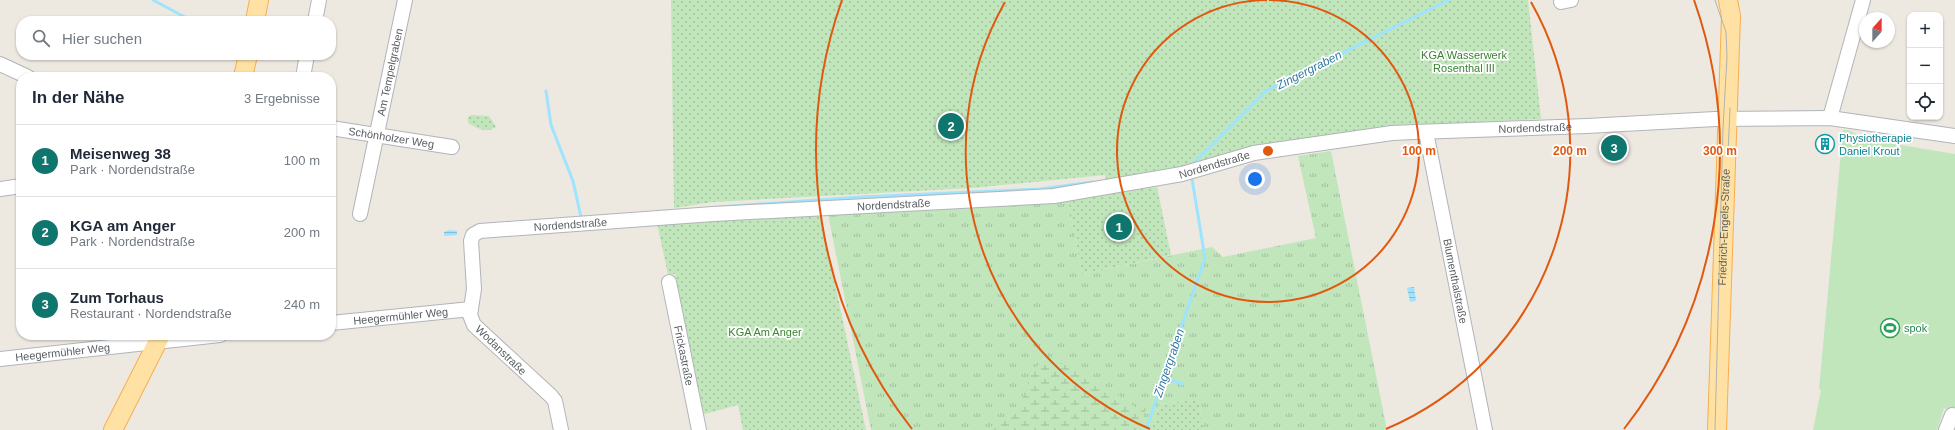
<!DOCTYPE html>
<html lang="de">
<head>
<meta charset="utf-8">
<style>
  body { margin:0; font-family:Helvetica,sans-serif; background:#f2f2f3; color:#1f2937 }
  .controls { position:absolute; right:12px; top:12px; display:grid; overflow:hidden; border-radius:8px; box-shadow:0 1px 3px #0004 }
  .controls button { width:36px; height:36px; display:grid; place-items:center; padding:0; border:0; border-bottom:1px solid #e0e1e3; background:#fff; color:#1f2937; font:20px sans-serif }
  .compass { position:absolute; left:1859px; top:12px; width:36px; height:36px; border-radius:50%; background:#fff; box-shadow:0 1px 3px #0004; rotate:21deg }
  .you { position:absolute; left:1255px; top:179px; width:14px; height:14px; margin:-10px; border:3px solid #fff; border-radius:50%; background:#1a73e8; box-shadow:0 0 0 6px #1a73e833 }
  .badge { display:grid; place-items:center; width:26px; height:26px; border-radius:50%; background:#0f766e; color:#fff; font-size:13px; font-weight:700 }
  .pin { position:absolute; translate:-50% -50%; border:2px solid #fff; box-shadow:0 1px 4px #0006 }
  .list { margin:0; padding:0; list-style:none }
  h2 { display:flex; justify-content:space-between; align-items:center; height:52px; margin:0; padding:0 16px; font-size:17px }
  h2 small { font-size:13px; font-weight:400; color:#747a83 }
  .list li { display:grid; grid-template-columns:26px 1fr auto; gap:12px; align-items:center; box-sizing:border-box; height:72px; padding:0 16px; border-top:1px solid #e0e1e3 }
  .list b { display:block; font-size:15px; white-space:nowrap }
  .list p { margin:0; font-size:13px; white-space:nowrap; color:#747a83 }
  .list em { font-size:13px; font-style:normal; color:#747a83 }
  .icon { flex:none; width:22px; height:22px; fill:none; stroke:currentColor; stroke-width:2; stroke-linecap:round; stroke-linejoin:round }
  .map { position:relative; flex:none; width:1955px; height:430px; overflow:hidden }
  .search { position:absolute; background:#fff; box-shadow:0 1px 3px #0004; left:16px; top:16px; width:320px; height:44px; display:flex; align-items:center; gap:10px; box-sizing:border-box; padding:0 14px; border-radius:16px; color:#747a83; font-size:15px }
  .panel { position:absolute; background:#fff; box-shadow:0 1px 3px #0004; left:16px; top:72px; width:320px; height:268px; border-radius:16px }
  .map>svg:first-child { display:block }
  .grass { fill:url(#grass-tufts) }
  .wetland { fill:url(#wetland-marsh) }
  .park { fill:url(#park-dots) }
  .pitch { fill:#c1e6bb }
  .water { fill:url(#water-rules) }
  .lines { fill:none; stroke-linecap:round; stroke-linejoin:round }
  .stream { stroke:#9ee4ff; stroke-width:3 }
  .minor-casing { stroke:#b1b5b9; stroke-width:16 }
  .major-casing { stroke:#f8ae4f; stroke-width:20 }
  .minor { stroke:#fff; stroke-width:14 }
  .major { stroke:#ffe2a3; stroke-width:18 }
  .tram { stroke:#b0b1b2; stroke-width:1 }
  .ring { fill:none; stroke:#e15910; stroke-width:2 }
  .labels { text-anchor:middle; stroke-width:3.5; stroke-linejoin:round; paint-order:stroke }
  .park-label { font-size:11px; fill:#39832f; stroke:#fff }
  .street-label { font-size:11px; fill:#595e62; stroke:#fff }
  .culture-label { font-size:11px; fill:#0d838f; stroke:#fff; text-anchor:start }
  .leisure-label { font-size:11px; fill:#27864d; stroke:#fff; text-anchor:start }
  .water-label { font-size:12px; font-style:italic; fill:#337ba3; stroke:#fff }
  .centre { fill:#e15910; stroke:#fff; stroke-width:2 }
  .ring-label { font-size:12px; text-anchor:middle; font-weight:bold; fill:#e15910; stroke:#fff; stroke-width:3.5; stroke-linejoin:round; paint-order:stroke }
</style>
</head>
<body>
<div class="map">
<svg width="1955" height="430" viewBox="0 0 1955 430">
  <defs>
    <pattern id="grass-tufts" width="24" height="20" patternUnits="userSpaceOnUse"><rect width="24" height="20" fill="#c1e6bb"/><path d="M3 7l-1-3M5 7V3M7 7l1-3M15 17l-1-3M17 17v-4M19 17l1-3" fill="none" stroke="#a0be9b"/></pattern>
    <pattern id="wetland-marsh" width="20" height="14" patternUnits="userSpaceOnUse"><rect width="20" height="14" fill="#c1e6bb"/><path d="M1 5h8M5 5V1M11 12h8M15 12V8" fill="none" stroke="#a0be9b"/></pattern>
    <pattern id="park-dots" width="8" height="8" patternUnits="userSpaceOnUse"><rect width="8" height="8" fill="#c1e6bb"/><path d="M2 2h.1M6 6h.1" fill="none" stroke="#a0be9b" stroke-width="1.8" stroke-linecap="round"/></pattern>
    <pattern id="water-rules" width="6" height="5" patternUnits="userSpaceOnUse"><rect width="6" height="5" fill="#9ee4ff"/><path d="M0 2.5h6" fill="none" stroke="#84bcd2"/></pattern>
  </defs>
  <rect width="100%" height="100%" fill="#ede8e0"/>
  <path class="grass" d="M1331 151 1387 430H1204L1198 400 1160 404 1151 430H871L828 214 971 208 1047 203 1068 199 1082 274 1212 247 1223 257 1316 238 1298 156Z"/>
  <path class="wetland" d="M1040 364H1068L1088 374 1135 407 1146 408 1139 430H991V426L997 423 1021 404 1032 371Z"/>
  <path class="park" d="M671 0H1528L1541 119 1414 125 1325 136 1194 166 1107 183 1105 175 971 188 713 202 674 208Z
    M471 115 489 116 496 127C486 134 477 128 468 123V117Z
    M1157 187 1171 255 1082 274 1068 199Z
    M820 213 866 430H743L738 405 701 415 675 274H668L657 224Z
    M1198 400 1204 430H1151L1160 404Z"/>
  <path class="pitch" d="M1843 130H1848L1870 140 1955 154V412L1944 408 1937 430H1813L1821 390 1819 389Z"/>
  <path class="water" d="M449 230 457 231V235L444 236V232Z
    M1414 287 1416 301 1410 302 1407 288Z"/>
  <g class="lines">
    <path class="stream" d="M153 0 192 21
      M546 91 551 125 573 181 581 217H584
      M1191 166 1266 91 1449 0
      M719 207 861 197 1040 189 1093 182
      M1163 378 1183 384
      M1146 430 1205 258 1192 179"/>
    <defs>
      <g id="minor">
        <path d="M1561 2 1571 0"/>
        <path d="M315 21 319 0"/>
        <path d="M0 64 28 77"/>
        <path d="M303 77 307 55"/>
        <path d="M1830 118 1863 0"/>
        <path id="s1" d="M331 128 452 147"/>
        <path id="s2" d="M1426 132 1485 430"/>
        <path d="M0 189 21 186"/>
        <path id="s3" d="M360 214 405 0"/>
        <path id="s4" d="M669 282 699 430"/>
        <path id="s5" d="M331 323 471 309"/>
        <path id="s6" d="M0 359 220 335"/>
        <path id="s7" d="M561 430 555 401 551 396 474 325 470 315 474 289 471 241 473 235 480 231 713 214 1054 196 1182 174 1254 153 1392 133 1415 132 1587 126 1715 119 1830 118 1955 136"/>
        <path d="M1946 430 1952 415 1955 416"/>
      </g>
      <g id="major">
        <path d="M255 21 259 0"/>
        <path d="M243 77 248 55"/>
        <path d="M113 430 161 335"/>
        <path id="s8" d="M1717 430 1731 16 1728 0"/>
      </g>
    </defs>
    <use href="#minor" class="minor-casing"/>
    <use href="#major" class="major-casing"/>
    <use href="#minor" class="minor"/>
    <use href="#major" class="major"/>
    <path class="tram" d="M1728 154 1730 108
      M1715 430 1723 128 1727 57 1726 32 1715 0"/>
  </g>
  <g class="ring">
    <path d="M1269 0A151 151 0 1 1 1267 0"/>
    <path d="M1150 429A302 302 0 0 1 1005 2M1531 2A302 302 0 0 1 1386 429"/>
    <path d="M912 429A452 452 0 0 1 842 0M1694 0A452 452 0 0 1 1624 429"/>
  </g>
  <defs>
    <symbol id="building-ring" viewBox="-11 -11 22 22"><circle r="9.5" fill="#fff" stroke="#0f9aa8" stroke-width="1.5"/><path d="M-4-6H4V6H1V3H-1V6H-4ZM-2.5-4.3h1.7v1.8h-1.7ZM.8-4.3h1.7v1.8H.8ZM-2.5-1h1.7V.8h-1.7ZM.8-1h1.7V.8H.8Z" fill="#0f9aa8"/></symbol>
    <symbol id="stadium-ring" viewBox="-11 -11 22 22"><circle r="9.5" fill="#fff" stroke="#2e9e5b" stroke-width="1.5"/><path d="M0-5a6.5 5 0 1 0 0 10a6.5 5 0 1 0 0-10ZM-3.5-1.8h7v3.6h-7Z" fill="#2e9e5b"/></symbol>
  </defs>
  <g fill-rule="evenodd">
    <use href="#building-ring" x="1814" y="133" width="22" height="22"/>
    <use href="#stadium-ring" x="1879" y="317" width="22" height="22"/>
  </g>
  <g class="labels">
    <g class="park-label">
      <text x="1464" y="59">KGA Wasserwerk<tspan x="1464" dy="13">Rosenthal III</tspan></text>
      <text x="765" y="336">KGA Am Anger</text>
    </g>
    <g class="street-label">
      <text dy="4" stroke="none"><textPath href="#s3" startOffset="145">Am Tempelgraben</textPath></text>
      <text dy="4" stroke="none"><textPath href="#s7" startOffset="1303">Nordendstraße</textPath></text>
      <text dy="4" stroke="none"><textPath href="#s1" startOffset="61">Schönholzer Weg</textPath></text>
      <text dy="4" stroke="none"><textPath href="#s7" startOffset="979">Nordendstraße</textPath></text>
      <text dy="4" stroke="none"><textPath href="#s7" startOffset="655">Nordendstraße</textPath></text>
      <text dy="4" stroke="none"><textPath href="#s7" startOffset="331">Nordendstraße</textPath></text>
      <text dy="4" stroke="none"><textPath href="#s8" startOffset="203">Friedrich-Engels-Straße</textPath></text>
      <text dy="4" stroke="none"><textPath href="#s2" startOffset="152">Blumenthalstraße</textPath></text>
      <text dy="4" stroke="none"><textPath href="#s5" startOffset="70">Heegermühler Weg</textPath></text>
      <text transform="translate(501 350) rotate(44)" y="4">Wodanstraße</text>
      <text dy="4" stroke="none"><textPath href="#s6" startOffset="63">Heegermühler Weg</textPath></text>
      <text dy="4" stroke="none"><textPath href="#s4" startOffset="75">Frickastraße</textPath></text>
    </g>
    <g class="culture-label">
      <text x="1839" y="142">Physiotherapie<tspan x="1839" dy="13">Daniel Krout</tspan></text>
    </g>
    <g class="leisure-label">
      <text x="1904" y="332">spok</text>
    </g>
    <g class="water-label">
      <text transform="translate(1309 70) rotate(-27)" y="4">Zingergraben</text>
      <text transform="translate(1169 363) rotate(-71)" y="4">Zingergraben</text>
    </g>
  </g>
  <circle cx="1268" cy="151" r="6" class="centre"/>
  <g class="ring-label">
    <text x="1419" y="155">100 m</text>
    <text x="1570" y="155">200 m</text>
    <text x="1720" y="155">300 m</text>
  </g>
</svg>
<div class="controls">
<button>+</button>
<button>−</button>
<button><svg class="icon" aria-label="locate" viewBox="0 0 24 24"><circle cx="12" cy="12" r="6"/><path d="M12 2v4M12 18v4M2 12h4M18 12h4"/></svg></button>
</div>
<svg class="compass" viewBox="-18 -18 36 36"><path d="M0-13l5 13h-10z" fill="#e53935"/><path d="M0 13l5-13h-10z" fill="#747a83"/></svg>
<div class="you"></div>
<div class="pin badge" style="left:1119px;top:227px">1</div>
<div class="pin badge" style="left:951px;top:126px">2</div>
<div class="pin badge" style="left:1614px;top:148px">3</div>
<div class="search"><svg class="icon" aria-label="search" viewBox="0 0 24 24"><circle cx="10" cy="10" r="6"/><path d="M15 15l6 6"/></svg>Hier suchen</div>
<section class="panel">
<h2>In der Nähe<small>3 Ergebnisse</small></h2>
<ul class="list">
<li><span class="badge">1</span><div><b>Meisenweg 38</b><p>Park · Nordendstraße</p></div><em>100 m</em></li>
<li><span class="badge">2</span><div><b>KGA am Anger</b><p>Park · Nordendstraße</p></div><em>200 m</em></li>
<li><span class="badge">3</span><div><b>Zum Torhaus</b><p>Restaurant · Nordendstraße</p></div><em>240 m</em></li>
</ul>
</section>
</div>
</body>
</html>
